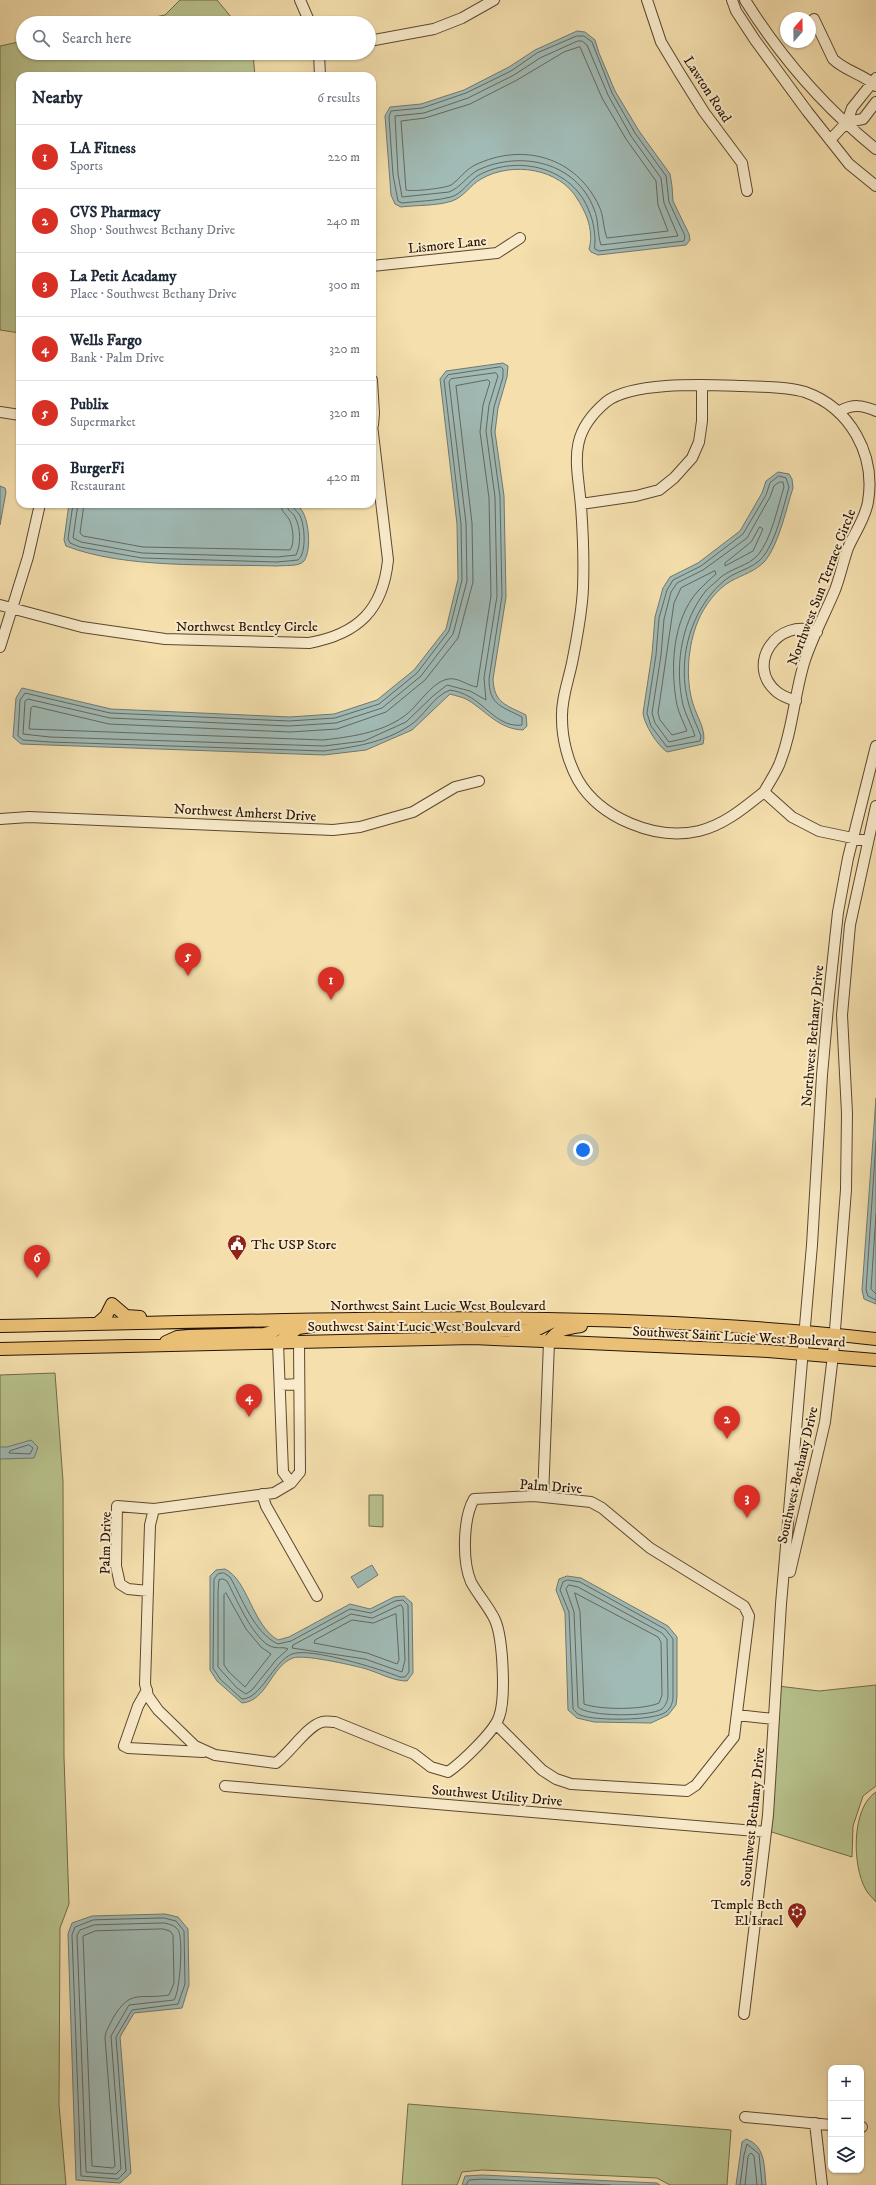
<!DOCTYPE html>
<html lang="en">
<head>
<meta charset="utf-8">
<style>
  body { margin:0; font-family:"IM FELL DW Pica",serif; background:#f6f6f7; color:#1f2937 }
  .controls { position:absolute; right:12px; bottom:12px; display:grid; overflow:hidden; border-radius:8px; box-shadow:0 1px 3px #0004 }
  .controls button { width:36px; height:36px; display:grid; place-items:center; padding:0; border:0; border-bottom:1px solid #e0e1e3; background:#fff; color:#1f2937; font:20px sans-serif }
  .compass { position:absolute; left:780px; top:12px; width:36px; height:36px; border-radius:50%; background:#fff; box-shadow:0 1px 3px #0004; rotate:20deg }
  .you { position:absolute; left:583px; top:1150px; width:14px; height:14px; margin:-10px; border:3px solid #fff; border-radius:50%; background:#1a73e8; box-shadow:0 0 0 6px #1a73e833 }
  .badge { display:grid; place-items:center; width:26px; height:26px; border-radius:50%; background:#d93025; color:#fff; font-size:13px; font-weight:700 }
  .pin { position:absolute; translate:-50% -33px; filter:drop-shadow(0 1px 2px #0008) }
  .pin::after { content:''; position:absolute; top:21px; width:14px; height:12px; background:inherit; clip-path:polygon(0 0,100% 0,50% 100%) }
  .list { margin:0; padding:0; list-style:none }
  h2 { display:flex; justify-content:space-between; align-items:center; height:52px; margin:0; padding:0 16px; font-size:17px }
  h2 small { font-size:13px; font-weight:400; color:#747a83 }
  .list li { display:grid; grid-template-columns:26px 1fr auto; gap:12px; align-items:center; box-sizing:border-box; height:64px; padding:0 16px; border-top:1px solid #e0e1e3 }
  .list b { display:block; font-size:15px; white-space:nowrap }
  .list p { margin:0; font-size:13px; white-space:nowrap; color:#747a83 }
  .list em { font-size:13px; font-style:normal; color:#747a83 }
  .icon { flex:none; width:22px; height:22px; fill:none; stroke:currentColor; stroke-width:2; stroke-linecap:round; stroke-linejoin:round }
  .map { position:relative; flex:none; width:876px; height:2185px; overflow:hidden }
  .search { position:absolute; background:#fff; box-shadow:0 1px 3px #0004; left:16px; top:16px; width:360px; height:44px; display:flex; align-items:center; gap:10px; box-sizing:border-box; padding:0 14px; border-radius:22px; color:#747a83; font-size:15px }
  .panel { position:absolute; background:#fff; box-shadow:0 1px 3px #0004; left:16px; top:72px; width:360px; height:436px; border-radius:12px }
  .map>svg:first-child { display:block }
  .green { fill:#b8c28d; stroke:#716b4a }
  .water { fill:#a0bab5; stroke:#71786f }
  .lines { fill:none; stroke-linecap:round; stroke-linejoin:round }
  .shore { stroke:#65675e; stroke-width:1 }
  .minor-casing { stroke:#5c4730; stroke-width:12 }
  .major-casing { stroke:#2a1406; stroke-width:14 }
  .minor { stroke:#f8eaca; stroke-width:10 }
  .major { stroke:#eac076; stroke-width:12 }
  .labels { text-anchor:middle; stroke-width:4; stroke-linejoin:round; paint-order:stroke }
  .street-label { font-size:14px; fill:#2a1406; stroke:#f8eaca }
  .poi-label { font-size:14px; fill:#2a1406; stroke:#f8eaca; text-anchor:start }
</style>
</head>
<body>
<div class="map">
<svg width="876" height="2185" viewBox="0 0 876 2185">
  <rect width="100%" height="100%" fill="#f4dfad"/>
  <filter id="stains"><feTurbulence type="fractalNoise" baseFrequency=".005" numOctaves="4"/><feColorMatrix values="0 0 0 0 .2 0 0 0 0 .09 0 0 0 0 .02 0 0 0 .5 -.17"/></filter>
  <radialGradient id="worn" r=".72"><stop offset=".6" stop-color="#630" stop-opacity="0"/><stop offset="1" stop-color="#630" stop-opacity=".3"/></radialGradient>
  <path class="green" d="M180 0H217L236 23H143L150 18 165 15Z
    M23 41V53H253L255 76H20V333L0 330V46Z
    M55 1373 63 1481 64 1757 69 1904 60 1928 59 2105 66 2185H0V1375Z
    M369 1495H383V1527L369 1526Z
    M876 1685V1786L863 1796 853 1826 852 1857 762 1829 778 1686 819 1691Z
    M876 1792V1902C873 1898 868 1894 866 1890 852 1866 851 1808 876 1792Z
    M408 2104 731 2130 727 2185H670L657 2178 482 2170 462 2172 457 2185H402Z"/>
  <path class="water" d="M577 31 585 32 595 40 599 53 615 91 639 131 670 174 672 186 673 201 689 234 690 240 686 245 598 255 591 252 589 249C594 232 587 214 578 200 560 168 512 161 481 179 470 185 464 197 452 201 437 206 417 205 401 207L395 204 391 195 385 116 390 107 421 104 464 90 509 67 535 50Z
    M503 363 508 366 507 377 498 408 495 432 504 496 506 597 493 679C494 703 506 705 526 715L527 726 523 730C499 729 487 712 468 700 463 697 456 696 450 694L412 730 366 750 324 755 21 744 13 737 16 698 22 688 111 709 290 717 334 714 377 700 414 670 446 629 458 579 457 524 440 379 446 371Z
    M778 472 789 474 792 479 793 488C786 509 779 544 765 561 756 571 742 575 731 581 717 589 704 606 698 621 688 645 685 678 693 704 697 717 707 731 703 744L667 752C657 745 644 724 643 713L652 654 655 617 663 588 670 577 698 563 740 531 762 493 766 481Z
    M0 486 5 488 6 492 0 525Z
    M69 504H288C292 505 297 505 300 508 309 517 312 550 304 561 299 567 284 565 277 566 213 564 125 569 66 546L64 540Z
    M876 1098V1304L864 1299 862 1290Z
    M31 1440 38 1447 34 1458 0 1459V1447H7Z
    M372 1565 378 1575 358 1588 351 1577Z
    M225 1569C248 1580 252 1625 278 1640L289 1637 350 1604 370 1609 394 1597 404 1596 412 1603 413 1673 407 1681C392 1681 378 1672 363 1668 351 1665 304 1654 293 1658 271 1666 267 1701 242 1703L217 1681 210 1670V1576L216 1570Z
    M567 1576 581 1578 668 1626 677 1637V1696L676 1705 668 1715 651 1723 594 1722 577 1718 568 1710 565 1613 556 1590 559 1579Z
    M165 1914 178 1917 188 1929 189 1985 182 2008 134 2013 120 2037 131 2173 120 2183 76 2180 68 1934 72 1923 92 1916Z
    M746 2139C766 2146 764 2167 766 2185H736L742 2142Z
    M482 2175 657 2183 660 2185H462L465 2176Z"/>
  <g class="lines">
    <path class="shore" d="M577 36H584L592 42 612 93 635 133 666 176 669 202 685 236 684 241 599 251 595 249C594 246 595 245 595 241 595 232 593 220 589 211 573 168 518 154 479 175 469 181 462 194 451 197 436 201 418 201 402 203L398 201 393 175 389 117 391 111 422 108 466 93 511 71 537 53Z
      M578 41H582L587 45 608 95 631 136 661 178 664 203 678 236 601 245C597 234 599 220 594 209 576 162 521 150 478 170 467 176 460 188 449 192L402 197 398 174 395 116 424 113 468 98 514 75 540 58Z
      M580 47 602 98 626 139 656 181 658 205 668 231 607 238C603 228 604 216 599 206 576 157 523 142 475 165 465 170 460 179 451 185 446 188 413 192 406 190L401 121 425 118 470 104 517 80 564 52Z
      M501 367 503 369V377L494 407 491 431 500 497 502 596 489 679C489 705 501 706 522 717V725C499 728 486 705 468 696 463 693 456 691 450 690 433 696 424 717 409 726 383 743 354 747 324 751L50 742 23 740 18 736 20 700 25 693 110 713 289 721 335 718 379 704 417 673 449 631 462 580 461 524 444 380 448 375Z
      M496 373 498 376 489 405 486 431 495 497 497 596 484 678 486 700 470 691 447 685 433 696 406 722 364 741 324 746 50 737 23 734 25 701 28 699 110 718 289 726 336 723 382 708 421 676 453 634 467 581 466 523 449 382 451 379Z
      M488 380 490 382 483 405 480 432 489 498 491 596 477 687C468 686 458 677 448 679 431 682 417 708 403 717 380 733 350 737 323 740L29 729 31 708 33 706 109 724 290 732 337 729 386 712 425 680 458 638 473 582 472 523 456 386Z
      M779 476 786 478 789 487C783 508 776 542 762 558 752 569 736 571 725 580 690 609 676 661 689 705 692 716 697 726 701 736L700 741 667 747 651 726 647 713 656 655 659 618 667 590 673 580 701 566 743 534 766 495 770 483Z
      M780 482H783L784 487C778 506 771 540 758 555 748 566 732 568 721 577 715 583 706 589 702 596 680 627 675 669 683 705 686 716 692 726 695 736L669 742 655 723 652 713 661 655 664 619 671 592 677 583 703 570 747 538 770 497 774 486Z
      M73 504 68 539 70 543 80 547 142 558 277 562 298 560C307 553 305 523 299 514 296 510 293 509 292 504
      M78 504 73 538 81 542 142 553 277 557 296 555C301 545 301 528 295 517 292 511 287 512 287 504
      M84 504 80 533 83 536 143 547 290 550C295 543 293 529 290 521 287 514 281 513 281 504
      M760 527 763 529 753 551 725 566V563L751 542Z
      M715 571 716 574C710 579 704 585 698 591 672 620 670 669 677 705 679 714 684 723 687 731L672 735 660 720 658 713 674 603 681 588Z
      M876 1141 866 1290 868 1296 876 1300
      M876 1214 871 1289 876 1294
      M29 1445 33 1448 30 1454 9 1453 10 1451Z
      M224 1573 230 1577C242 1598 254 1633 278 1644L291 1641 350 1609 371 1613 395 1601 403 1600 408 1605 409 1672 405 1677H400C380 1669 310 1647 292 1654 273 1662 261 1699 242 1699L220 1679 213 1668 214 1579 218 1574Z
      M223 1579 227 1581C236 1598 251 1634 268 1645 277 1650 283 1646 288 1649L276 1660 252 1690 246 1694 237 1688 218 1667V1591L219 1580Z
      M568 1580 580 1582 665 1629 673 1639V1696C673 1702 671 1708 666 1712 654 1721 594 1721 580 1715 577 1714 575 1711 573 1709L569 1612 560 1590 563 1582Z
      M569 1585 578 1587 662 1633 667 1639 668 1695C668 1700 666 1705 662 1709 650 1717 588 1717 578 1707L574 1612 566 1589Z
      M226 1593 246 1629 261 1647 271 1654 245 1687 229 1672 224 1665V1595Z
      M575 1593 658 1637 661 1642 662 1695 659 1703C643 1710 600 1710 584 1704L580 1612Z
      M401 1605 403 1608 405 1660 402 1672 365 1659 292 1648 293 1645 351 1614 372 1618Z
      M396 1614 399 1660 397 1664 367 1653 314 1643 315 1640 352 1620 373 1623Z
      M164 1918 176 1921 184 1931 185 1984 178 2004 132 2010 116 2037 126 2171 118 2179 81 2176 72 1935 75 1927 93 1920Z
      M164 1923C170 1924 177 1926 179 1932 183 1943 180 1991 174 2000L129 2005 111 2036 121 2169 116 2174 86 2172 77 1935 80 1930 94 1925Z
      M163 1929 170 1931 173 1935 174 1983 169 1995C139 2000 131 1988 113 2018 110 2025 105 2031 105 2038L115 2166 113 2168 92 2166 83 1936 95 1931Z
      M466 2185 469 2180 482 2179 611 2185
      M740 2185 744 2155 747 2144 759 2154 762 2185
      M745 2185 748 2156 751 2153 754 2156 757 2185"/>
    <defs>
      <path id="minor" d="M300 0 310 23
        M647 0 661 42 679 72 704 112 742 163 747 191
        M732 0 736 11 755 40 807 111 849 164 876 186
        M745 0C780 56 824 107 876 149
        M814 19 833 59C845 71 863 74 876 86
        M369 41 434 29 462 18 494 0
        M319 53 320 76
        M847 122 863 119 876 102
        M830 140 847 122 852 108 876 78
        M372 266 497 253 520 238
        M372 380 374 413 373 425
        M840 411C853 404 862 405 876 411
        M0 412 20 415
        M581 504 636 496 659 490 674 478 692 458 699 442 702 421V385
        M0 605 82 627 165 639 309 643C358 634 383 610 388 560L372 425
        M0 647 28 557 40 504
        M796 701C790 699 782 696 777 692 744 665 778 616 817 632
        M764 792C769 783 775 774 779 765 793 731 794 694 805 660 813 636 825 614 835 590 840 577 843 562 848 548 855 532 865 519 868 502 876 454 850 408 805 392 785 386 762 387 742 386 708 385 633 381 606 402 567 435 577 462 581 506 583 533 584 561 583 588 582 613 577 638 572 663 568 682 561 700 562 719 562 739 568 762 578 780 600 818 656 841 699 831 724 825 744 808 764 792L792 817 819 831 867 841
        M0 819 29 817 333 830 360 827 413 812 455 787 479 781
        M299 1342 300 1472 291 1483 274 1493 154 1509 150 1525 145 1684 148 1696 158 1710 195 1746 215 1755 276 1763C290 1753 307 1726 322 1722 326 1721 331 1722 335 1722L414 1754 431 1767 448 1772C461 1763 494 1732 499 1717 506 1699 503 1638 495 1620 489 1607 478 1595 471 1582 462 1561 463 1518 474 1499L534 1496 591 1502 602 1508 650 1548 744 1606 749 1616 734 1737 696 1785 687 1791 571 1784 556 1779 542 1770 496 1724
        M278 1343 283 1472 291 1483
        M280 1385 299 1384
        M262 1494 266 1506 317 1596
        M543 1497 549 1342
        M790 1572 825 1422 833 1355 846 1190 847 1113 842 1015 850 925 876 806
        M148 1591 128 1589 120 1584 116 1566 117 1506 154 1509
        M147 1690 138 1706 124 1746 128 1748 203 1752
        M737 1715 774 1719
        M225 1786 766 1832
        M744 2014 768 1815 781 1604 812 1245 822 1075 829 996 838 912 848 858 876 746
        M745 2117 831 2125
        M815 2123 822 2185
        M861 2127H862"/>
      <path id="major" d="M97 1324 106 1316 112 1304 126 1316 140 1317
        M0 1326C292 1321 585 1306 876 1339
        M497 1331 536 1330 556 1320
        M166 1342 177 1337 189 1336 264 1334 272 1332 289 1321
        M549 1342C557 1329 567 1328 581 1326
        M278 1343 298 1328 312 1326
        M0 1349 473 1338 768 1351 876 1360"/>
    </defs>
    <use href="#minor" class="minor-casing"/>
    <use href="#major" class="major-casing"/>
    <use href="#minor" class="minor"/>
    <use href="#major" class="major"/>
  </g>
  <defs>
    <symbol id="civic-pin" viewBox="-11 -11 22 30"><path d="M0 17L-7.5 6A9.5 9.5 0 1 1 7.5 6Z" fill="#8f2418" stroke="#f8eaca"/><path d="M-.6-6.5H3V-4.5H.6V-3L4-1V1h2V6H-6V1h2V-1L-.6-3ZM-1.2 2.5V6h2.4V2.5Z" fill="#fff"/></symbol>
    <symbol id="synagogue-pin" viewBox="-11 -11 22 30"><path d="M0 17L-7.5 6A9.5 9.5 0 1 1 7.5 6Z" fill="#8f2418" stroke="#f8eaca"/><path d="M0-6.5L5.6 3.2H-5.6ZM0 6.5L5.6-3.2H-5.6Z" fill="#fff"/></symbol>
  </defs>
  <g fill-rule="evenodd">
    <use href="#civic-pin" x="226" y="1233" width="22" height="30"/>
    <use href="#synagogue-pin" x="786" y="1901" width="22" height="30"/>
  </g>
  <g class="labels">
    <g class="street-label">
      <text transform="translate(708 89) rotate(57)" y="5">Lawton Road</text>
      <text transform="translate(447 244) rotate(-6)" y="5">Lismore Lane</text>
      <text transform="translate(821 587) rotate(-69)" y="5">Northwest Sun Terrace Circle</text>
      <text x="247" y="631">Northwest Bentley Circle</text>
      <text transform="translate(245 812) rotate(3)" y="5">Northwest Amherst Drive</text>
      <text transform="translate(812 1036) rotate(-85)" y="5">Northwest Bethany Drive</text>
      <text x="438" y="1310">Northwest Saint Lucie West Boulevard</text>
      <text x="414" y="1331">Southwest Saint Lucie West Boulevard</text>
      <text transform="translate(739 1336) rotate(3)" y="5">Southwest Saint Lucie West Boulevard</text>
      <text transform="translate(797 1475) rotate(-77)" y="5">Southwest Bethany Drive</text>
      <text transform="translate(551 1486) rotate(4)" y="5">Palm Drive</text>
      <text transform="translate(105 1543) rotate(-89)" y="5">Palm Drive</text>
      <text transform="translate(497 1795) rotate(5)" y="5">Southwest Utility Drive</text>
      <text transform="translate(752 1817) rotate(-84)" y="5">Southwest Bethany Drive</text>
    </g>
    <g class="poi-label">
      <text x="251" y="1249">The USP Store</text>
      <text x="783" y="1909" text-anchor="end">Temple Beth<tspan x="783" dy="16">El Israel</tspan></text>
    </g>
  </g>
  <rect width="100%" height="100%" filter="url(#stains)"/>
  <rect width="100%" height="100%" fill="url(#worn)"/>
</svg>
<div class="controls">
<button>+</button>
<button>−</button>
<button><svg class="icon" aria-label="layers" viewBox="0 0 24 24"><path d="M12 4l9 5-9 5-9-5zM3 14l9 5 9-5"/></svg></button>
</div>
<svg class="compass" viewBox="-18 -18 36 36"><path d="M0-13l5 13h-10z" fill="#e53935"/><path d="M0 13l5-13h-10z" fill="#747a83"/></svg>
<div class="you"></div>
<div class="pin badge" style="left:331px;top:1000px">1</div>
<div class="pin badge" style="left:727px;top:1439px">2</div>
<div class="pin badge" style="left:747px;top:1518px">3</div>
<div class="pin badge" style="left:249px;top:1417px">4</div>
<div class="pin badge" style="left:188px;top:976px">5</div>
<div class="pin badge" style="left:37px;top:1278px">6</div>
<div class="search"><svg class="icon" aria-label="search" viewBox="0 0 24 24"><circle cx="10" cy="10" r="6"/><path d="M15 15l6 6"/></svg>Search here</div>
<section class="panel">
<h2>Nearby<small>6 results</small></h2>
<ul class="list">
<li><span class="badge">1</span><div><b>LA Fitness</b><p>Sports</p></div><em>220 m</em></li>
<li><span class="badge">2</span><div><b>CVS Pharmacy</b><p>Shop · Southwest Bethany Drive</p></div><em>240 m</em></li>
<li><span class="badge">3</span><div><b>La Petit Acadamy</b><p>Place · Southwest Bethany Drive</p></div><em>300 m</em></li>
<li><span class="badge">4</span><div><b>Wells Fargo</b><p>Bank · Palm Drive</p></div><em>320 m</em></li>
<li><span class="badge">5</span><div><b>Publix</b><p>Supermarket</p></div><em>320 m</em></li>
<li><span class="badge">6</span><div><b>BurgerFi</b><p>Restaurant</p></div><em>420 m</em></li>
</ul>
</section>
</div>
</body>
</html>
